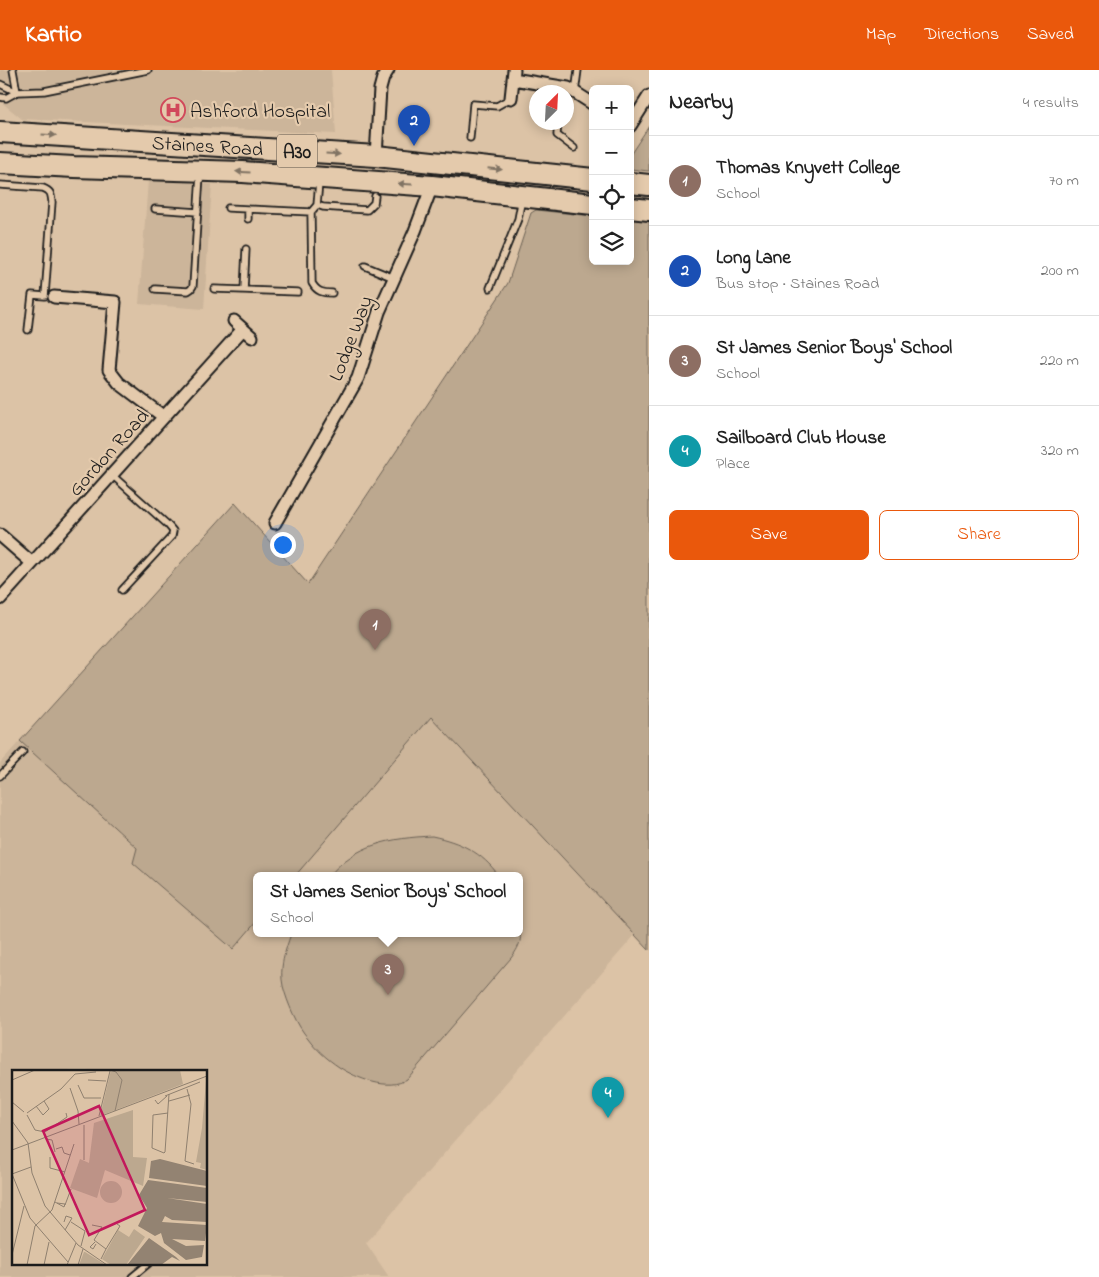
<!DOCTYPE html>
<html lang="en">
<head>
<meta charset="utf-8">
<style>
  body { margin:0; font-family:"Indie Flower",sans-serif; background:#f6f6f6; color:#222 }
  .controls { position:absolute; right:15px; top:15px; display:grid; overflow:hidden; border-radius:8px; box-shadow:0 2px 12px #0003 }
  .controls button { width:45px; height:45px; display:grid; place-items:center; padding:0; border:0; border-bottom:1px solid #e0e0e0; background:#fff; color:#222; font:25px sans-serif }
  .compass { position:absolute; left:529px; top:15px; width:45px; height:45px; border-radius:50%; background:#fff; box-shadow:0 2px 12px #0003; rotate:24deg }
  .you { position:absolute; left:282px; top:474px; width:18px; height:18px; margin:-12px; border:4px solid #fff; border-radius:50%; background:#1a73e8; box-shadow:0 0 0 8px #1a73e833 }
  .badge { display:grid; place-items:center; width:32px; height:32px; border-radius:50%; background:#ea580c; color:#fff; font-size:16px; font-weight:700 }
  .pin { position:absolute; translate:-50% -41px; filter:drop-shadow(0 1px 2px #0008) }
  .pin::after { content:''; position:absolute; top:26px; width:18px; height:15px; background:inherit; clip-path:polygon(0 0,100% 0,50% 100%) }
  .popup { position:absolute; left:253px; top:802px; width:270px; height:65px; box-sizing:border-box; display:grid; place-content:center; border-radius:8px; background:#fff; filter:drop-shadow(0 1px 4px #0005); font-size:16px; white-space:nowrap; color:#767676 }
  .popup b { font-size:19px; color:#222 }
  .popup::after { content:''; position:absolute; left:50%; top:100%; margin-left:-10px; border:10px solid transparent; border-top-color:#fff }
  .list { margin:0; padding:0; list-style:none }
  h2 { display:flex; justify-content:space-between; align-items:center; height:65px; margin:0; padding:0 20px; font-size:21px }
  h2 small { font-size:16px; font-weight:400; color:#767676 }
  .list li { display:grid; grid-template-columns:32px 1fr auto; gap:15px; align-items:center; box-sizing:border-box; height:90px; padding:0 20px; border-top:1px solid #e0e0e0 }
  .list b { display:block; font-size:19px; white-space:nowrap }
  .list p { margin:0; font-size:16px; white-space:nowrap; color:#767676 }
  .list em { font-size:16px; font-style:normal; color:#767676 }
  .actions { display:flex; gap:10px; padding:15px 20px }
  .actions a { flex:1; padding:11px 0; border:1px solid #ea580c; border-radius:8px; text-align:center; font-size:18px; color:#ea580c }
  .actions .main { background:#ea580c; color:#fff }
  .icon { flex:none; width:28px; height:28px; fill:none; stroke:currentColor; stroke-width:2; stroke-linecap:round; stroke-linejoin:round }
  .map { position:relative; flex:none; width:649px; height:1207px; overflow:hidden }
  header { display:flex; align-items:center; gap:30px; box-sizing:border-box; height:70px; padding:0 25px; background:#ea580c; color:#fff }
  header strong { font-size:24px }
  nav { display:flex; gap:28px; margin-inline-start:auto; font-size:18px }
  main { display:flex }
  aside { flex:1; background:#fff }
  .map>svg:first-child { display:block }
  .built { fill:#ccb59a; fill-rule:evenodd }
  .green { fill:#bca88f; stroke:#6c6256 }
  .lines { fill:none; stroke-linecap:round; stroke-linejoin:round }
  .lane-casing { stroke:#1c1c1c; stroke-width:9 }
  .street-casing { stroke:#1c1c1c; stroke-width:15 }
  .highway-casing { stroke:#1c1c1c; stroke-width:24 }
  .lane { stroke:#e4caac; stroke-width:5.5 }
  .street { stroke:#e4caac; stroke-width:11 }
  .highway { stroke:#e4caac; stroke-width:20 }
  .oneway { fill:#807364 }
  .labels { text-anchor:middle; stroke-width:4.5; stroke-linejoin:round; paint-order:stroke }
  .shield { fill:#e4caac; stroke:#585047; stroke-width:1 }
  .shield-label { font-size:19px; font-weight:bold; fill:#1c1c1c }
  .poi-label { font-size:20px; fill:#1c1c1c; stroke:#e4caac; text-anchor:start }
  .street-label { font-size:20px; fill:#1c1c1c; stroke:#e4caac }
  .inset-road { fill:none; stroke:#8f806f; stroke-width:1 }
  .view { fill:#c2185b; fill-opacity:0.15; stroke:#c2185b; stroke-width:2.5 }
  .inset-edge { fill:none; stroke:#1c1c1c; stroke-width:2.5 }
</style>
</head>
<body>
<header>
<strong>Kartio</strong>
<nav><a>Map</a><a>Directions</a><a>Saved</a></nav>
</header>
<main>
<div class="map">
<svg width="649" height="1207" viewBox="0 0 649 1207">
  <rect width="100%" height="100%" fill="#dcc3a6"/>
  <filter id="ink" filterUnits="userSpaceOnUse"><feTurbulence type="fractalNoise" baseFrequency=".02" numOctaves="2"/><feDisplacementMap in="SourceGraphic" scale="10" xChannelSelector="R" yChannelSelector="G"/><feConvolveMatrix kernelMatrix="1 2 1 2 8 2 1 2 1" color-interpolation-filters="sRGB"/></filter>
  <g filter="url(#ink)">
    <path class="built" d="M0 0H331L336 64 22 49 0 31Z
      M148 110 212 114 204 239 139 234Z
      M536 140 593 146V191H630V149L649 151V880L635 865 366 1173 389 1207H0V693L235 433 308 514 508 213 531 143ZM257 806H519V864H257ZM14 1001H206V1193H14Z"/>
    <path class="green" d="M649 56V101L630 99V85Z
      M536 140 593 146V191H630V149L649 151V880L431 647 295 806H257V851L233 879 133 793 137 778 20 671 235 433 308 514 508 213 531 143Z
      M432 766C460 772 482 782 499 806H329C356 774 391 768 432 766Z
      M519 850C522 866 522 874 511 888L407 1009C389 1022 356 1008 339 997 327 989 316 979 308 968 297 956 287 932 283 916 279 898 285 881 291 864H519Z"/>
    <g class="lines">
      <defs>
        <path id="lane" d="M0 14 17 22 44 21 148 0
          M575 23 578 0
          M0 27 6 28 17 22 13 0
          M558 52 557 65 574 78
          M470 68 473 34 497 36 511 28
          M0 115 43 118C51 121 51 124 52 132L45 226 32 225 28 260
          M317 135 323 137 367 140 374 133 375 126
          M228 138 248 139
          M155 139 198 142
          M311 142 312 213C317 222 323 223 332 223
          M248 149V139L311 142 317 135 319 112
          M246 179 244 220 298 222
          M365 196 394 208
          M490 218 518 149 522 128
          M155 219 188 221 191 219 193 216 200 105
          M214 219 244 220
          M112 405 168 455 173 461 172 466 122 520
          M0 706 23 682
          M132 1207 149 1193"/>
        <path id="street" d="M513 9 568 18 593 34
          M511 28 514 0
          M630 56 649 26
          M376 86 380 19 383 8 388 0
          M54 227 115 232 109 300 119 313 164 347
          M234 251 252 267
          M275 453 358 308 379 242 415 161 432 116
          M0 465 32 493
          M0 529 243 259"/>
        <g id="highway">
          <path id="s1" d="M0 62 376 86 593 109"/>
          <path d="M0 93 74 97 243 102 432 116 593 134"/>
          <path d="M630 113 649 115"/>
          <path d="M630 138 649 140"/>
        </g>
      </defs>
      <use href="#lane" class="lane-casing"/>
      <use href="#street" class="street-casing"/>
      <use href="#highway" class="highway-casing"/>
      <use href="#lane" class="lane"/>
      <use href="#street" class="street"/>
      <use href="#highway" class="highway"/>
    </g>
    <defs><path id="oneway-solid" d="M-6-.8H1V-3.2L6.5 0L1 3.2V.8H-6Z" transform="scale(1.25)"/></defs>
    <g class="oneway">
      <use href="#oneway-solid" transform="translate(49 65) rotate(4)"/>
      <use href="#oneway-solid" transform="translate(333 84) rotate(4)"/>
      <use href="#oneway-solid" transform="translate(495 99) rotate(6)"/>
      <use href="#oneway-solid" transform="translate(243 102) rotate(-177)"/>
      <use href="#oneway-solid" transform="translate(405 114) rotate(-176)"/>
    </g>
  </g>
  <defs>
    <symbol id="hospital-ring" viewBox="-11 -11 22 22"><circle r="9.5" fill="#e4caac" stroke="#d1495b" stroke-width="1.5"/><path d="M-5-5h3v3.5h4V-5h3V5h-3V1.5h-4V5h-3Z" fill="#d1495b"/></symbol>
  </defs>
  <g fill-rule="evenodd">
    <use href="#hospital-ring" x="159" y="26" width="28" height="28"/>
  </g>
  <g class="labels">
    <rect class="shield" x="277" y="64.5" width="40" height="33" rx="4"/>
    <g class="shield-label">
      <text x="297" y="88">A30</text>
    </g>
    <g class="poi-label">
      <text x="190" y="47">Ashford Hospital</text>
    </g>
    <g class="street-label">
      <text dy="7" stroke="none"><textPath href="#s1" startOffset="208">Staines Road</textPath></text>
      <text transform="translate(350 268) rotate(-69)" y="7">Lodge Way</text>
      <text transform="translate(108 382) rotate(-48)" y="7">Gordon Road</text>
    </g>
  </g>
  <g transform="translate(12 1000)">
    <rect width="195" height="195" fill="#dcc3a6"/>
    <path d="M99 0H168L171 14 88 46ZM194 11H195V100L188 98 189 93 184 92 190 58ZM121 40V87L135 88 131 116 93 100 85 128 58 118 68 89 77 93 82 53ZM88 122a11 11 0 1 1 22 0a11 11 0 1 1-22 0ZM122 159 133 167 114 195H99L90 189 106 160 117 167ZM72 182H73L94 195H67Z" fill="#bca88f"/>
    <path d="M148 89 195 101V116L137 108 139 91ZM136 110 195 118V132L155 128 195 134V152L160 150 153 146 150 152 195 155 193 171 160 169 174 176 192 175 190 187 174 190 152 173 149 163 143 166 126 156 135 138 127 125ZM137 168 164 187 168 191 160 187 149 195H115Z" fill="#938372"/>
    <path class="inset-road" d="M98 0 104 2 110 10 103 41M0 10 23 0M76 10 94 11M66 15 72 28H89M58 18 66 41 67 54M175 19 179 34 173 91 182 94M153 26 188 12M143 30 146 34 155 26M157 31 178 25M0 32 12 42M24 36 31 45 37 39 32 31M15 43 49 19 63 4 84 2M156 43 141 45 140 78 152 83 153 82 157 24M15 45 23 60 33 62 55 47 54 43M87 46 98 1M0 51 16 73 20 103 33 136 66 175 95 195M34 69 40 70 43 82M44 79 50 77 52 83 58 85M0 80 195 6M38 87V98L53 102M72 90V55M0 104 18 148 56 192M0 104 19 97M43 132 52 137 53 134 45 133M53 135 59 119M52 152 54 146 60 148 53 160M59 152 73 161 69 176M80 155 90 157 82 170 94 179 89 189M83 172 78 177 81 179 84 174M94 179 108 156 105 154M0 185 12 136M15 195 23 156 40 140 62 74M32 195 37 172M55 195 64 173M66 195 71 179"/>
    <path class="view" d="M87 36 133 140 77 165 31 61Z"/>
    <rect width="195" height="195" class="inset-edge"/>
  </g>
</svg>
<div class="controls">
<button>+</button>
<button>−</button>
<button><svg class="icon" aria-label="locate" viewBox="0 0 24 24"><circle cx="12" cy="12" r="6"/><path d="M12 2v4M12 18v4M2 12h4M18 12h4"/></svg></button>
<button><svg class="icon" aria-label="layers" viewBox="0 0 24 24"><path d="M12 4l9 5-9 5-9-5zM3 14l9 5 9-5"/></svg></button>
</div>
<svg class="compass" viewBox="-18 -18 36 36"><path d="M0-13l5 13h-10z" fill="#e53935"/><path d="M0 13l5-13h-10z" fill="#767676"/></svg>
<div class="you"></div>
<div class="pin badge" style="left:375px;top:580px;background:#8d6e63">1</div>
<div class="pin badge" style="left:414px;top:76px;background:#1a4fb4">2</div>
<div class="pin badge" style="left:388px;top:925px;background:#8d6e63">3</div>
<div class="popup"><b>St James Senior Boys' School</b>School</div>
<div class="pin badge" style="left:608px;top:1048px;background:#0f9aa8">4</div>
</div>
<aside>
<h2>Nearby<small>4 results</small></h2>
<ul class="list">
<li><span class="badge" style="background:#8d6e63">1</span><div><b>Thomas Knyvett College</b><p>School</p></div><em>70 m</em></li>
<li><span class="badge" style="background:#1a4fb4">2</span><div><b>Long Lane</b><p>Bus stop · Staines Road</p></div><em>200 m</em></li>
<li><span class="badge" style="background:#8d6e63">3</span><div><b>St James Senior Boys' School</b><p>School</p></div><em>220 m</em></li>
<li><span class="badge" style="background:#0f9aa8">4</span><div><b>Sailboard Club House</b><p>Place</p></div><em>320 m</em></li>
</ul>
<div class="actions"><a class="main">Save</a><a>Share</a></div>
</aside>
</main>
</body>
</html>
